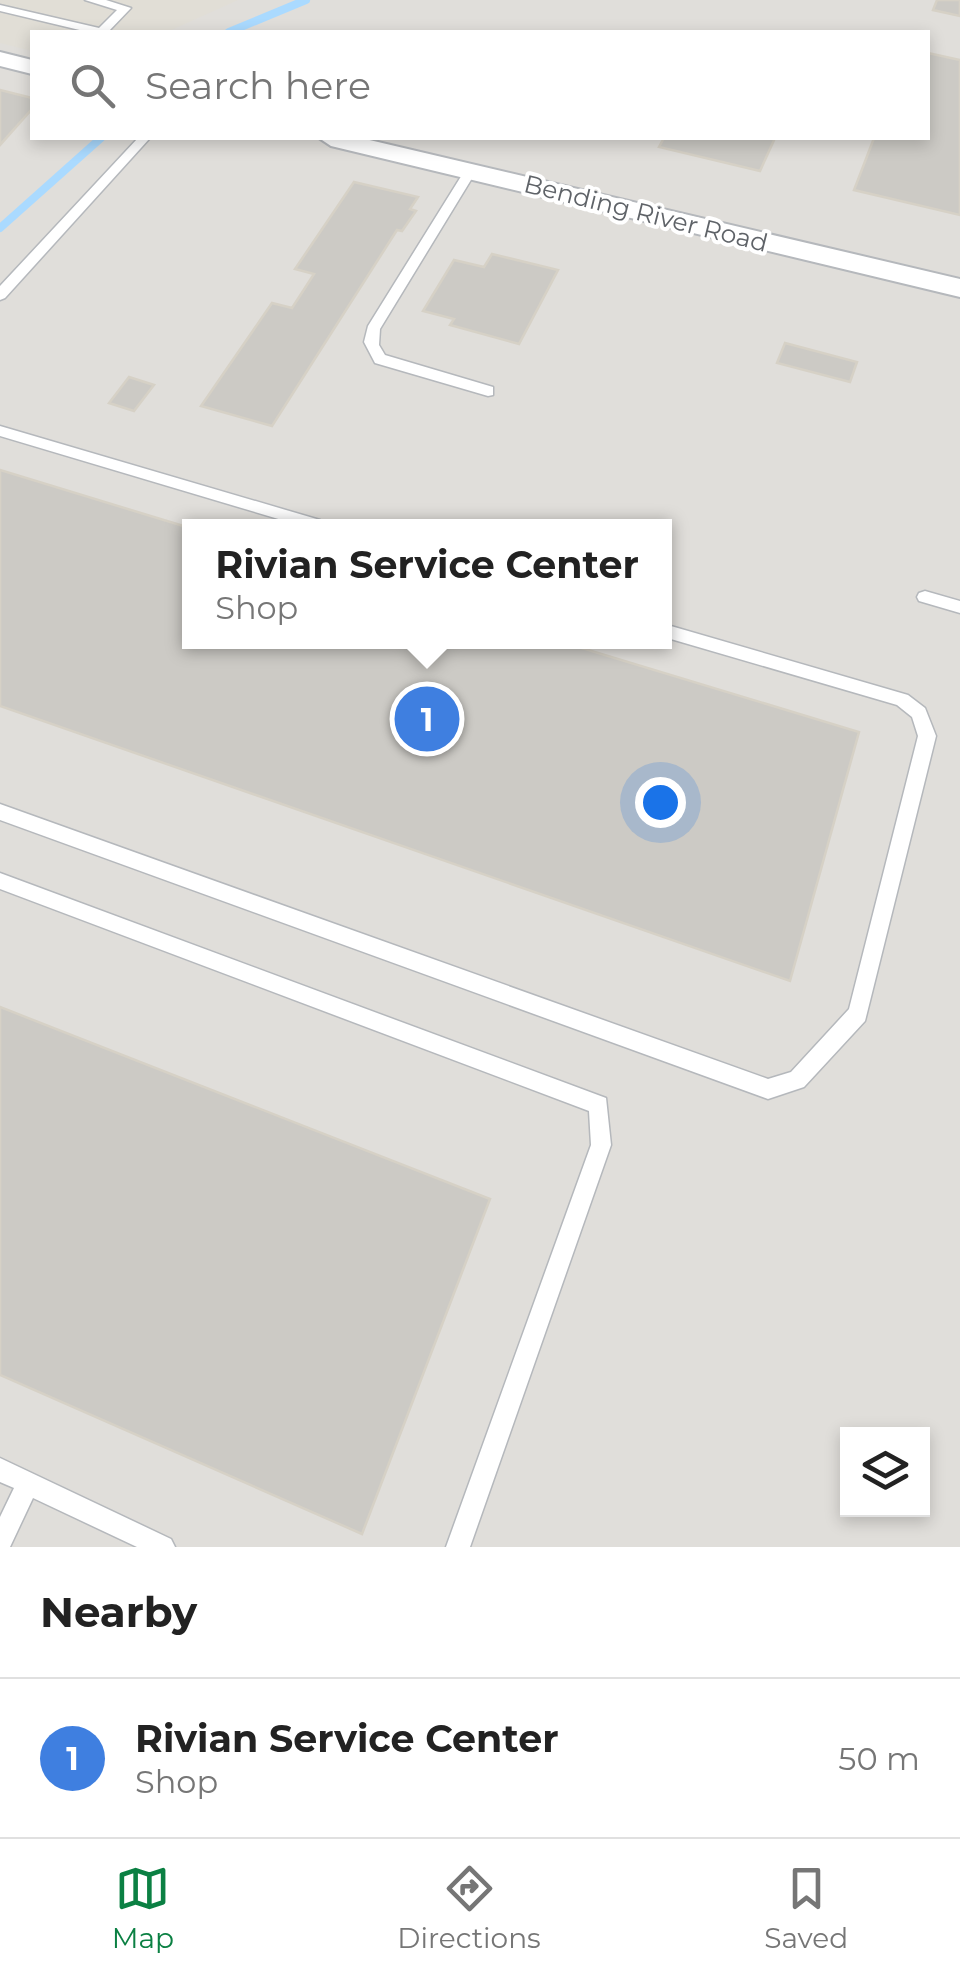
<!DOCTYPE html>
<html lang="en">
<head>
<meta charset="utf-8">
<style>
  body { margin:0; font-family:Montserrat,sans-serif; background:#f2f2f2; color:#222 }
  .controls { position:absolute; right:30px; bottom:30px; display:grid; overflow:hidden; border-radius:0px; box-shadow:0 5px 15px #0003 }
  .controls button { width:90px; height:90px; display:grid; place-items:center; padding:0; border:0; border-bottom:2px solid #e0e0e0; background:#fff; color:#222; font:50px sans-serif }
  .you { position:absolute; left:660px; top:802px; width:35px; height:35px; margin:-25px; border:8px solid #fff; border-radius:50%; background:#1a73e8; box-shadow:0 0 0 15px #1a73e833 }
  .badge { display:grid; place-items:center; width:65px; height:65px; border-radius:50%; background:#0b8043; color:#fff; font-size:32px; font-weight:700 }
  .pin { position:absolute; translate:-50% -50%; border:5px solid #fff; box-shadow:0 2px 10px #0006 }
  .popup { position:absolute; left:182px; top:519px; width:490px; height:130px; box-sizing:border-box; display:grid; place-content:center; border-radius:0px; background:#fff; filter:drop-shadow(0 2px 8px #0005); font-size:32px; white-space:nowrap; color:#767676 }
  .popup b { font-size:38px; color:#222 }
  .popup::after { content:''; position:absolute; left:50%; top:100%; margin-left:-20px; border:20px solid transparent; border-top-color:#fff }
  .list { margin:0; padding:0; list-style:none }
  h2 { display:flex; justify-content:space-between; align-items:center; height:130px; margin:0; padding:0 40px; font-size:42px }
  h2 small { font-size:32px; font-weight:400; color:#767676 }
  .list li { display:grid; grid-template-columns:65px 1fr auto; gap:30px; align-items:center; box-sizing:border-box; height:160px; padding:0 40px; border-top:2px solid #e0e0e0 }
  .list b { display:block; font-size:38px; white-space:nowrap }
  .list p { margin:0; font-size:32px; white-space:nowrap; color:#767676 }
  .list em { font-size:32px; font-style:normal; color:#767676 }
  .icon { flex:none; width:55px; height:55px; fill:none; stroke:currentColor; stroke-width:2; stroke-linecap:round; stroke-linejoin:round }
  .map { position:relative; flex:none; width:960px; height:1547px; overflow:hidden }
  .search { position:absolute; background:#fff; box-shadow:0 5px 15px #0003; left:30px; right:30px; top:30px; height:110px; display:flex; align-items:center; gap:25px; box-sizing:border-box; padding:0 35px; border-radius:0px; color:#767676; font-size:38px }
  .sheet { height:290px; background:#fff }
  nav { display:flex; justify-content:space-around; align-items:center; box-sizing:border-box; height:140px; border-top:2px solid #e0e0e0; background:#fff; font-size:28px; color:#767676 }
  nav a { display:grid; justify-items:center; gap:5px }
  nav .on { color:#0b8043 }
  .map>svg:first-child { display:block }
  .industrial { fill:#e0deda; fill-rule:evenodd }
  .education { fill:#e1ded6 }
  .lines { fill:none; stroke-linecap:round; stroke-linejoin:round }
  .stream { stroke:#aadaff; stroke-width:8 }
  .building { fill:#cccac5; stroke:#d6d1c6; stroke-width:2.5 }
  .lane-casing { stroke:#b5b8bc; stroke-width:3 }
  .street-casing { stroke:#b5b8bc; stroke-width:4 }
  .lane { fill:#fff; fill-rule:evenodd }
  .street { fill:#fff; fill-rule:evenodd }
  .labels { text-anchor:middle; stroke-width:8; stroke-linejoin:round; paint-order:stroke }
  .far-street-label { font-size:25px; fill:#5f6368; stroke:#fff }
</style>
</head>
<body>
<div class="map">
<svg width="960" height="1547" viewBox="0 0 960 1547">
  <rect width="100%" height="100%" fill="#f1efe8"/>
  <path class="industrial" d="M0 0H960V1547H0ZM32 32H928V138H32ZM190 526H664V642H190ZM848 1434H922V1510H848Z"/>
  <path class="education" d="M0 0H238L167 32H32V51L0 43Z"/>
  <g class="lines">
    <path class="stream" d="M229 32 306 0
      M0 228 101 138"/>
  </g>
  <path class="building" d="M937 0H960V16L933 10Z
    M928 53 960 60V215L854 190 874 138H928Z
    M0 90 32 98V109L0 145Z
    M664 138H775L760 171 659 147Z
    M354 182 418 197 410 209 416 211 402 231 397 230 272 426 201 406 272 303 292 308 314 274 295 269Z
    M492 254 558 270 519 344 450 325 454 319 423 311 454 260 484 267Z
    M785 343 857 362 850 382 777 363Z
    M129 377 154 385 134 411 109 403Z
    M0 470 190 528V642H562L859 732 790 981 0 706Z
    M0 1007 490 1199 362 1534 0 1375Z"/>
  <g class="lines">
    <defs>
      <path id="lane" d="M85 0H106L131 8 108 32H88L0 11V5L99 28 117 10Z
        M138 138H150L5 298 0 300V286Z
        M471 166 477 170 380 329 379 345 385 355 493 387V395L488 396 375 363 364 342 368 326 465 170Z
        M0 426 320 520 328 526H302L0 436Z
        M925 591 960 601V613L919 601 917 597 919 593Z
        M664 624 908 695 925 708 936 736 865 1021 804 1087 768 1099 0 820V804L768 1079 791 1072 849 1009 918 736 912 717 897 705 664 637Z
        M0 873 606 1098 611 1145 470 1547H446L591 1145 589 1111 0 889Z
        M0 1458 171 1539 175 1547H137L33 1498 10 1547H0V1517L14 1488 0 1482Z"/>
      <path id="street" d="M0 52 32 60V74L0 66Z
        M319 138H361L960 279V297L331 146Z"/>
    </defs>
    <use href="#lane" class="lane-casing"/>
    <use href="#street" class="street-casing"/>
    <use href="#lane" class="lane"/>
    <use href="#street" class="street"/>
  </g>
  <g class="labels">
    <g class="far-street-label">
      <text transform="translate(646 213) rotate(14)" y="9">Bending River Road</text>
    </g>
  </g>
</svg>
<div class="controls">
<button><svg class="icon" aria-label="layers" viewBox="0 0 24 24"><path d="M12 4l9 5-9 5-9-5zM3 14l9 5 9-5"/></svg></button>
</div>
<div class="you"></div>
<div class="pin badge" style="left:427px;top:719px;background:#3f7fe0">1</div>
<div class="popup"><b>Rivian Service Center</b>Shop</div>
<div class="search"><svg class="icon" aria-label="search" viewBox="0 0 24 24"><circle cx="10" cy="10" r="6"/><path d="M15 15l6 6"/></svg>Search here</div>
</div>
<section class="sheet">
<h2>Nearby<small></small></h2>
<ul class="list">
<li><span class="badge" style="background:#3f7fe0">1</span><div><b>Rivian Service Center</b><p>Shop</p></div><em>50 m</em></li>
</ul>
</section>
<nav>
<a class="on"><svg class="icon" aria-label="map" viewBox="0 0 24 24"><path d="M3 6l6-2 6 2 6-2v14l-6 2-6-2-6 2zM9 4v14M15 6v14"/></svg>Map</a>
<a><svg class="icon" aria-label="directions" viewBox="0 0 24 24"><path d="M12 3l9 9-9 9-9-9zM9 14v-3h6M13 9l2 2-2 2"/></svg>Directions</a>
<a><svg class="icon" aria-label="saved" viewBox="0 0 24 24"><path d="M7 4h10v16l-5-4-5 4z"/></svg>Saved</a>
</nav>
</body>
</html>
